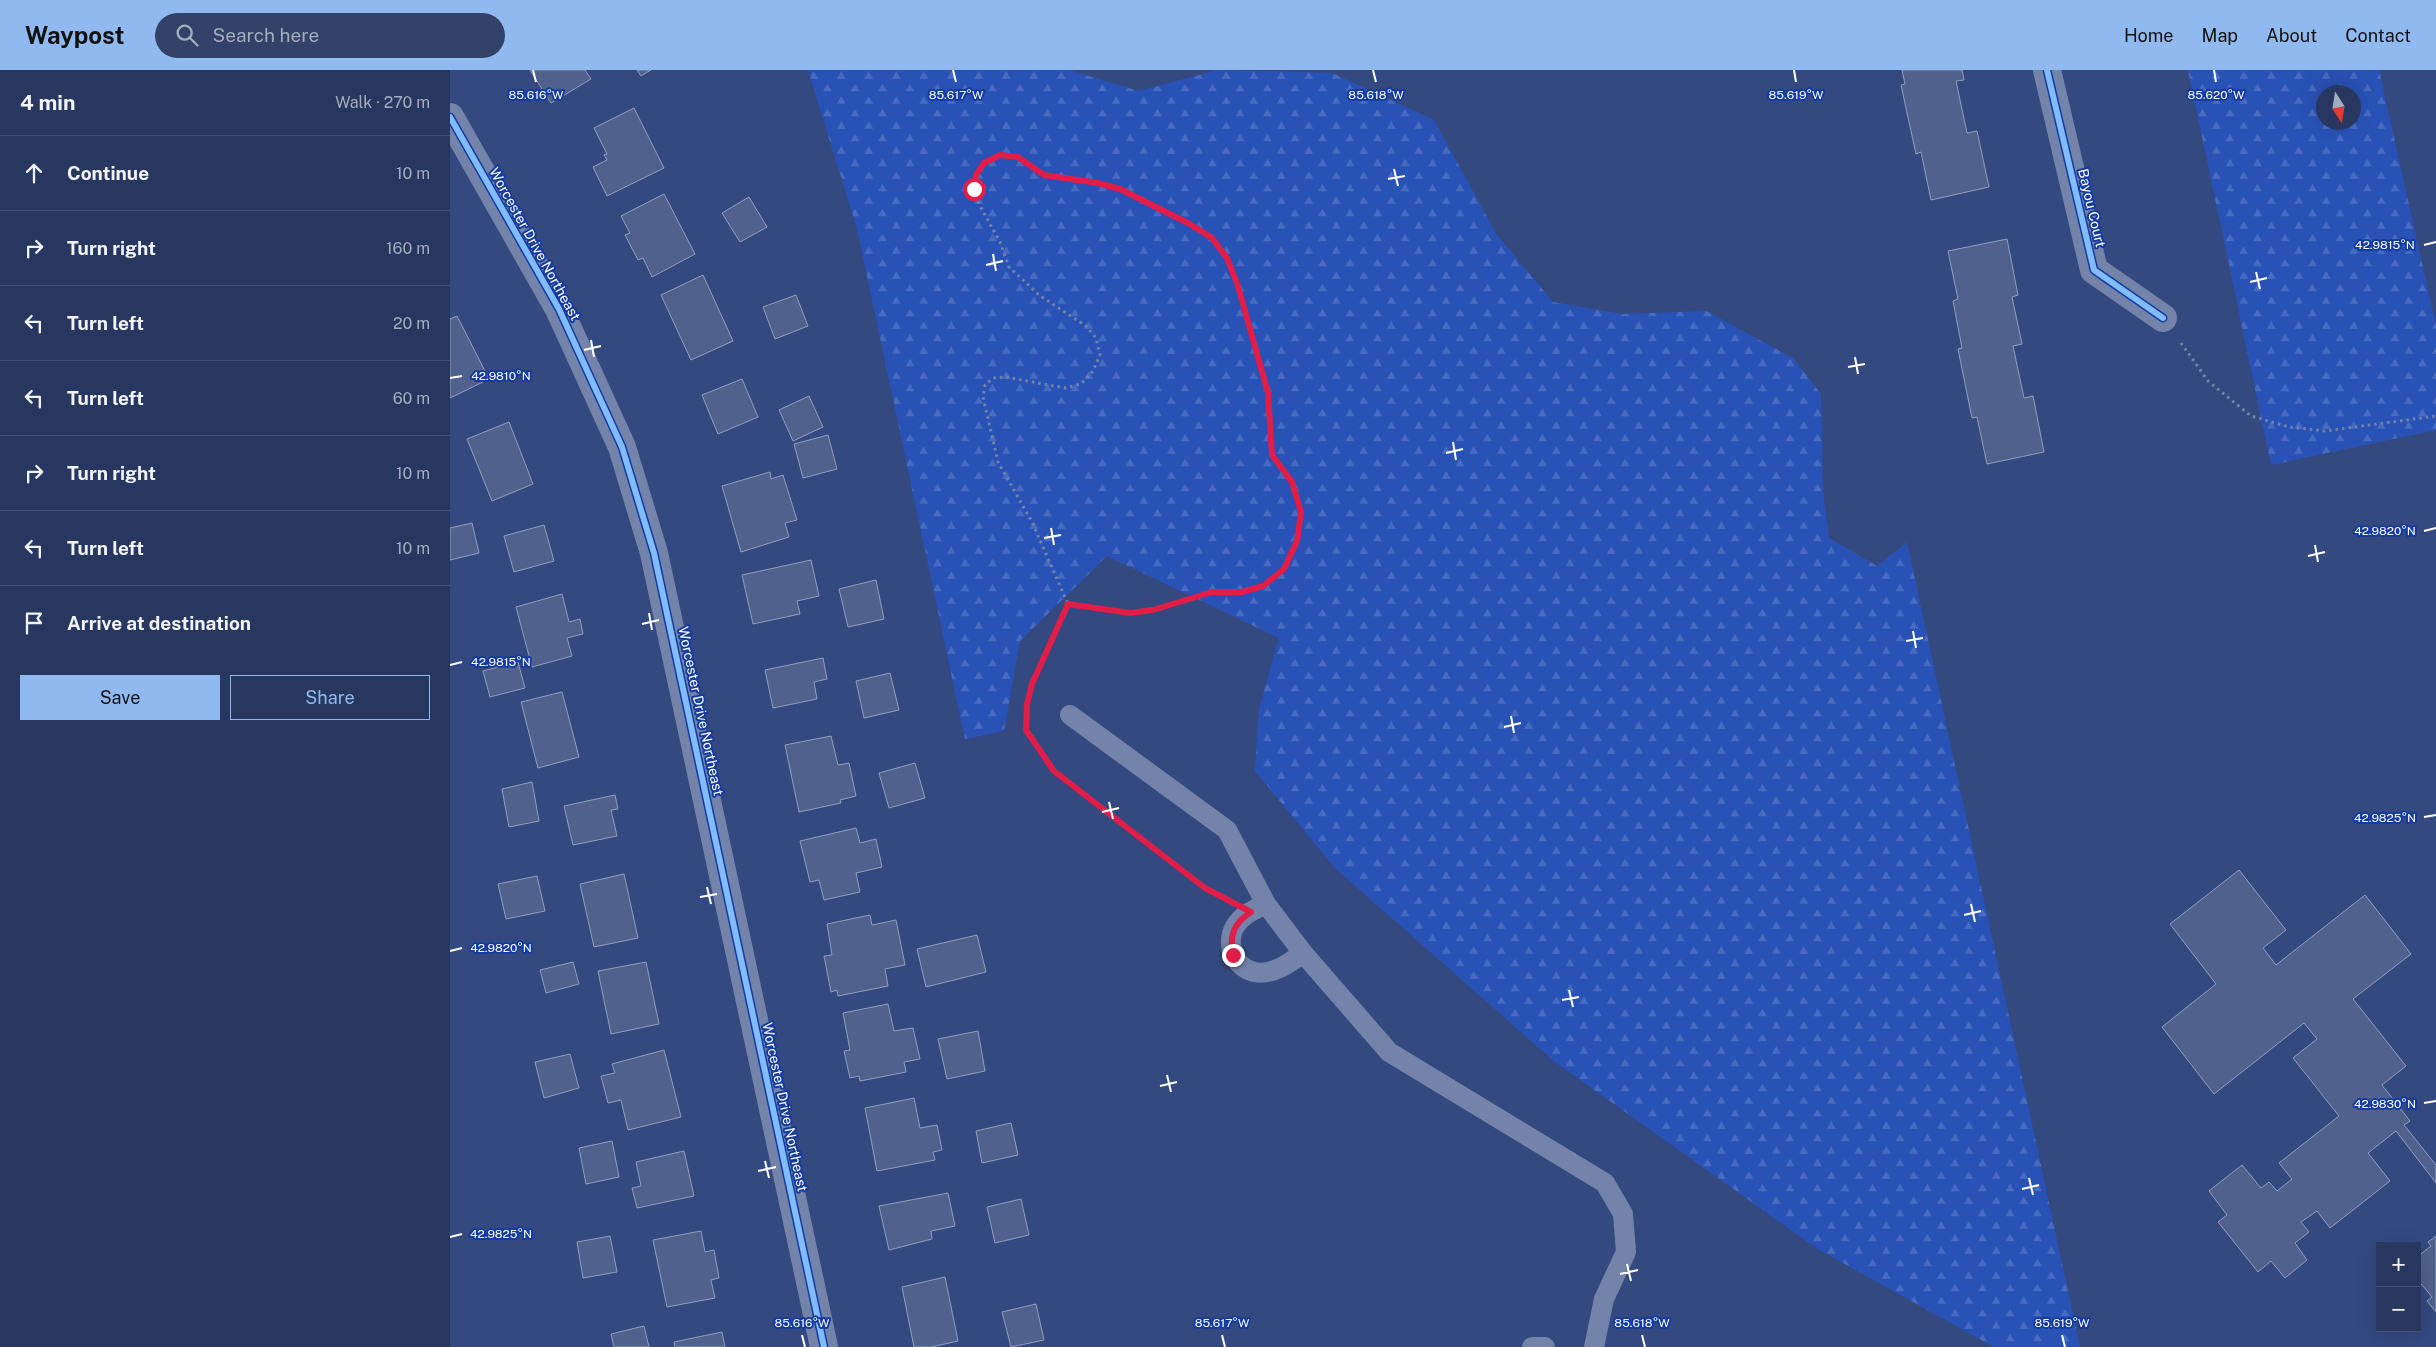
<!DOCTYPE html>
<html lang="en">
<head>
<meta charset="utf-8">
<style>
  body { margin:0; font-family:"Public Sans",sans-serif; background:#334269; color:#f1f3f6 }
  .controls { position:absolute; right:15px; bottom:15px; display:grid; overflow:hidden; border-radius:0px; box-shadow:0 5px 20px #0002 }
  .controls button { width:45px; height:45px; display:grid; place-items:center; padding:0; border:0; border-bottom:1px solid #435175; background:#273760; color:#f1f3f6; font:25px sans-serif }
  .compass { position:absolute; left:1866px; top:15px; width:45px; height:45px; border-radius:50%; background:#273760; box-shadow:0 5px 20px #0002; rotate:168deg }
  .stop { position:absolute; width:15px; height:15px; margin:-11px; border:4px solid #e11d48; border-radius:50%; background:#fff }
  .stop.end { background:#e11d48; border-color:#fff; box-shadow:0 1px 5px #0008 }
  .list { margin:0; padding:0; list-style:none }
  h2 { display:flex; justify-content:space-between; align-items:center; height:65px; margin:0; padding:0 20px; font-size:21px }
  h2 small { font-size:16px; font-weight:400; color:#a4acbd }
  .list li { display:grid; grid-template-columns:32px 1fr auto; gap:15px; align-items:center; box-sizing:border-box; height:75px; padding:0 20px; border-top:1px solid #435175 }
  .list b { display:block; font-size:19px; white-space:nowrap }
  .list em { font-size:16px; font-style:normal; color:#a4acbd }
  .actions { display:flex; gap:10px; padding:15px 20px }
  .actions a { flex:1; padding:11px 0; border:1px solid #90b9f0; border-radius:0px; text-align:center; font-size:18px; color:#90b9f0 }
  .actions .main { background:#90b9f0; color:#111 }
  .icon { flex:none; width:28px; height:28px; fill:none; stroke:currentColor; stroke-width:2; stroke-linecap:round; stroke-linejoin:round }
  .map { position:relative; flex:none; width:1986px; height:1277px; overflow:hidden }
  header { display:flex; align-items:center; gap:30px; box-sizing:border-box; height:70px; padding:0 25px; background:#90b9f0; color:#111 }
  header strong { font-size:24px }
  nav { display:flex; gap:28px; margin-inline-start:auto; font-size:18px }
  .search { width:350px; height:45px; background:#334269; display:flex; align-items:center; gap:12px; box-sizing:border-box; padding:0 18px; border-radius:28px; color:#a4acbd; font-size:19px }
  main { display:flex }
  aside { flex:1; background:#273760 }
  .map>svg:first-child { display:block }
  .forest { fill:url(#forest-firs); fill-rule:evenodd }
  .building { fill:#50618d; stroke:#949fbe }
  .lines { fill:none; stroke-linecap:round; stroke-linejoin:round }
  .path { stroke:#7483a9; stroke-width:3; stroke-dasharray:2.5 4; stroke-linecap:butt }
  .lane { stroke:#7483a9; stroke-width:20 }
  .street { stroke:#7483a9; stroke-width:28 }
  .cycleway-casing { stroke:#143ba0; stroke-width:9 }
  .cycleway { stroke:#80bcff; stroke-width:6 }
  .route { stroke:#e11d48; stroke-width:6 }
  .ticks { fill:none; stroke:#fff; stroke-width:2 }
  .labels { text-anchor:middle; stroke-width:4; stroke-linejoin:round; paint-order:stroke }
  .street-label { font-size:14px; fill:#fff; stroke:#143ba0 }
  .ticks-label { font-size:12px; text-anchor:middle; fill:#fff; stroke:#143ba0; stroke-width:4; stroke-linejoin:round; paint-order:stroke }
</style>
</head>
<body>
<header>
<strong>Waypost</strong>
<div class="search"><svg class="icon" aria-label="search" viewBox="0 0 24 24"><circle cx="10" cy="10" r="6"/><path d="M15 15l6 6"/></svg>Search here</div>
<nav><a>Home</a><a>Map</a><a>About</a><a>Contact</a></nav>
</header>
<main>
<aside>
<h2>4 min<small>Walk · 270 m</small></h2>
<ul class="list">
<li><svg class="icon" aria-label="ahead" viewBox="0 0 24 24"><path d="M12 20V5M6 11l6-6 6 6"/></svg><div><b>Continue</b></div><em>10 m</em></li>
<li><svg class="icon" aria-label="right" viewBox="0 0 24 24"><path d="M7 20v-9h11M14 6l5 5-5 5"/></svg><div><b>Turn right</b></div><em>160 m</em></li>
<li><svg class="icon" aria-label="left" viewBox="0 0 24 24"><path d="M17 20v-9H6M10 6l-5 5 5 5"/></svg><div><b>Turn left</b></div><em>20 m</em></li>
<li><svg class="icon" aria-label="left" viewBox="0 0 24 24"><path d="M17 20v-9H6M10 6l-5 5 5 5"/></svg><div><b>Turn left</b></div><em>60 m</em></li>
<li><svg class="icon" aria-label="right" viewBox="0 0 24 24"><path d="M7 20v-9h11M14 6l5 5-5 5"/></svg><div><b>Turn right</b></div><em>10 m</em></li>
<li><svg class="icon" aria-label="left" viewBox="0 0 24 24"><path d="M17 20v-9H6M10 6l-5 5 5 5"/></svg><div><b>Turn left</b></div><em>10 m</em></li>
<li><svg class="icon" aria-label="arrive" viewBox="0 0 24 24"><path d="M6 21V4h12l-3 4 3 4H6"/></svg><div><b>Arrive at destination</b></div></li>
</ul>
<div class="actions"><a class="main">Save</a><a>Share</a></div>
</aside>
<div class="map">
<svg width="1986" height="1277" viewBox="0 0 1986 1277">
  <defs>
    <pattern id="forest-firs" width="22" height="20" patternUnits="userSpaceOnUse" patternTransform="scale(1.25)"><rect width="22" height="20" fill="#2952b6"/><path d="M5 1l3.5 6h-7zM16 11l3.5 6h-7z" fill="#496cc1"/></pattern>
  </defs>
  <rect width="100%" height="100%" fill="#344980"/>
  <path class="forest" d="M358 0H619L689 21 768 0 882 3 984 50 1047 165 1103 232 1172 244 1256 241 1343 288 1371 324 1373 422 1379 468 1427 496 1457 472 1630 1277H1544L1366 1178 1105 992 885 798 805 701 809 639 829 568 657 486 570 571 554 661 515 669 407 159Z
    M1738 0H1929L1986 256V360L1821 395ZM1874 22H1904V52H1874Z"/>
  <path class="building" d="M80 0H135L141 9 101 33Z
    M187 0H201L191 6Z
    M1452 0H1512L1514 10 1506 11 1517 63 1527 61 1539 117 1481 130 1471 82 1466 84 1451 15 1455 14Z
    M184 38 214 98 157 126 143 97 157 90 154 85 157 84 144 58Z
    M214 124 245 184 202 207 193 188 188 190 175 165 180 163 171 146Z
    M299 127 317 157 290 172 272 143Z
    M1557 169 1568 225 1562 227 1572 274 1563 276 1574 328 1583 326 1594 382 1537 394 1527 347 1522 348 1508 279 1512 278 1503 231 1508 229 1498 181Z
    M253 205 283 271 241 290 211 225Z
    M346 225 358 256 325 269 313 237Z
    M7 246 39 309 0 328V249Z
    M292 309 308 347 268 364 252 325Z
    M359 326 373 357 343 371 329 340Z
    M59 352 83 414 42 431 17 369Z
    M378 365 387 399 353 408 344 374Z
    M320 402 321 409 333 405 347 450 335 453 339 467 291 482 272 416Z
    M22 453 29 483 0 490V458Z
    M94 455 104 491 64 502 54 466Z
    M361 490 369 526 347 531 350 544 303 554 292 505Z
    M426 510 434 549 398 557 389 519Z
    M112 524 119 552 130 549 133 564 117 568 122 586 82 597 66 537Z
    M373 588 377 609 364 612 367 629 323 638 315 600Z
    M68 592 75 618 40 627 33 601Z
    M440 603 449 640 414 648 406 611Z
    M112 622 129 687 88 698 71 632Z
    M381 666 388 695 399 693 406 726 390 730 391 733 349 742 335 675Z
    M465 693 475 728 439 738 429 703Z
    M82 712 89 751 59 757 52 719Z
    M165 725 168 739 161 740 167 766 123 775 114 736Z
    M406 758 410 773 426 769 432 797 406 803 410 822 374 830 369 810 360 812 350 771Z
    M1789 800 1836 860 1813 878 1826 895 1915 825 1961 884 1903 929 1956 996 1932 1015 1960 1051 1954 1055 1986 1095V1113L1946 1061 1918 1083 1940 1111 1880 1158 1867 1141 1851 1152 1859 1162 1845 1173 1857 1190 1835 1208 1821 1191 1808 1202 1768 1152 1777 1145 1759 1121 1792 1095 1811 1118 1819 1112 1827 1121 1842 1109 1829 1093 1889 1046 1843 988 1867 969 1854 953 1764 1024 1712 957 1766 914 1720 854Z
    M174 804 188 868 144 877 130 814Z
    M87 806 95 841 56 849 48 814Z
    M420 845 422 855 446 850 455 895 435 899 438 916 388 926 387 920 381 922 374 886 382 885 377 854Z
    M527 865 536 902 476 917 467 879Z
    M123 892 129 914 96 923 90 900Z
    M196 892 209 954 161 964 148 901Z
    M438 934 444 961 463 958 470 989 454 992 456 1002 410 1011 409 1006 400 1008 394 981 400 980 393 943Z
    M528 961 535 1001 497 1009 488 969Z
    M214 980 231 1047 178 1060 171 1030 158 1033 151 1006 165 1003 162 994Z
    M120 984 129 1018 94 1028 85 992Z
    M464 1028 470 1058 487 1055 492 1080 483 1082 485 1090 427 1101 415 1038Z
    M561 1053 568 1085 532 1093 526 1061Z
    M162 1071 169 1107 136 1114 129 1078Z
    M234 1081 244 1126 187 1138 182 1118 191 1116 186 1092Z
    M498 1123 505 1156 481 1161 482 1169 439 1180 429 1136Z
    M571 1129 579 1165 545 1173 537 1137Z
    M251 1161 255 1182 264 1180 269 1208 261 1210 265 1228 217 1237 203 1170Z
    M160 1166 167 1202 133 1208 127 1172Z
    M1986 1166V1242L1977 1231 1982 1227 1967 1209V1187L1981 1176 1978 1172Z
    M495 1207 508 1271 481 1277H464L452 1217Z
    M586 1234 594 1270 561 1277 552 1242Z
    M194 1256 199 1277H164L161 1264Z
    M272 1262 275 1277H225L224 1272Z"/>
  <g class="lines">
    <path class="path" d="M1731 273 1758 311 1801 346 1839 357 1875 361 1986 346
      M618 534 680 543 703 540 762 522H792L813 516 834 499 847 471 851 442 842 412 822 385 819 323 788 216 777 188 762 168 738 153 670 119 648 113 594 105 568 87 550 85 534 93 526 105 524 119 529 134 550 172 559 197 589 225 636 256 646 268 650 285 643 301 631 314 615 318 556 307 543 308 535 315 533 327 548 392 582 452 618 534 582 614 577 634 576 660 604 701 755 818 773 827"/>
    <path class="lane" d="M620 645 777 760 816 834 853 883 939 982 1155 1113 1173 1144 1176 1182 1154 1229 1144 1277
      M816 834C807 838 796 843 790 850 773 867 781 896 804 902 822 906 840 893 853 883
      M1082 1277H1095"/>
    <path class="street" d="M1597 0 1644 200 1713 248
      M0 47 109 239 172 377 204 483 374 1277"/>
    <defs>
      <path id="cycleway" d="M1597 0 1644 200 1713 248
        M0 47 109 239 172 377 204 483 374 1277"/>
    </defs>
    <use href="#cycleway" class="cycleway-casing"/>
    <use href="#cycleway" class="cycleway"/>
  </g>
  <g class="lines">
    <path class="route" d="M524 119 526 105 534 93 550 85 568 87 594 105 648 113 670 119 738 153 762 168 777 188 788 216 818 323 822 385 842 412 851 442 847 471 834 499 813 516 792 522H762L703 540 680 543 618 534 582 614 577 634 576 660 604 701 755 818 801 842C784 853 779 865 783 885"/>
  </g>
  <path class="ticks" d="M83 0 86 12M503 0 506 12M923 0 926 12M1344 0 1346 12M1764 0 1766 12M944 99 948 116M938 109 955 106M1974 175 1986 172M543 184 546 201M536 195 553 191M1806 202 1810 219M1800 212 1817 208M141 270 144 287M134 280 151 276M1405 287 1408 304M1398 297 1415 294M0 308 12 306M1003 372 1006 390M996 383 1013 379M601 458 604 475M1974 461 1986 458M594 468 611 465M1865 475 1868 492M1858 486 1875 482M199 543 202 560M192 554 209 550M1463 561 1466 578M1456 571 1473 568M0 595 12 592M1061 646 1064 663M1054 657 1071 653M659 732 663 749M652 742 669 738M1974 747 1986 745M257 817 261 834M250 827 267 824M1521 834 1525 852M1514 845 1531 841M0 881 12 878M1119 920 1123 937M1112 930 1129 927M717 1005 721 1022M710 1016 727 1012M1974 1033 1986 1031M315 1091 319 1108M308 1101 326 1097M1579 1108 1583 1125M1572 1119 1589 1115M0 1167 12 1164M1177 1194 1181 1211M1170 1204 1188 1200M352 1265 355 1277M772 1265 775 1277M1192 1265 1195 1277M1612 1265 1615 1277"/>
  <g class="labels">
    <g class="street-label">
      <text transform="translate(1642 138) rotate(77)" y="5">Bayou Court</text>
      <text transform="translate(85 174) rotate(61)" y="5">Worcester Drive Northeast</text>
      <text transform="translate(251 641) rotate(78)" y="5">Worcester Drive Northeast</text>
      <text transform="translate(335 1037) rotate(78)" y="5">Worcester Drive Northeast</text>
    </g>
  </g>
  <g class="ticks-label">
    <text x="86" y="29">85.616°W</text>
    <text x="506" y="29">85.617°W</text>
    <text x="926" y="29">85.618°W</text>
    <text x="1346" y="29">85.619°W</text>
    <text x="1766" y="29">85.620°W</text>
    <text x="1935" y="179">42.9815°N</text>
    <text x="51" y="310">42.9810°N</text>
    <text x="1935" y="465">42.9820°N</text>
    <text x="51" y="596">42.9815°N</text>
    <text x="1935" y="752">42.9825°N</text>
    <text x="51" y="882">42.9820°N</text>
    <text x="1935" y="1038">42.9830°N</text>
    <text x="51" y="1168">42.9825°N</text>
    <text x="352" y="1257">85.616°W</text>
    <text x="772" y="1257">85.617°W</text>
    <text x="1192" y="1257">85.618°W</text>
    <text x="1612" y="1257">85.619°W</text>
  </g>
</svg>
<div class="controls">
<button>+</button>
<button>−</button>
</div>
<svg class="compass" viewBox="-18 -18 36 36"><path d="M0-13l5 13h-10z" fill="#e53935"/><path d="M0 13l5-13h-10z" fill="#a4acbd"/></svg>
<div class="stop" style="left:524px;top:119px"></div>
<div class="stop end" style="left:783px;top:885px"></div>
</div>
</main>
</body>
</html>
